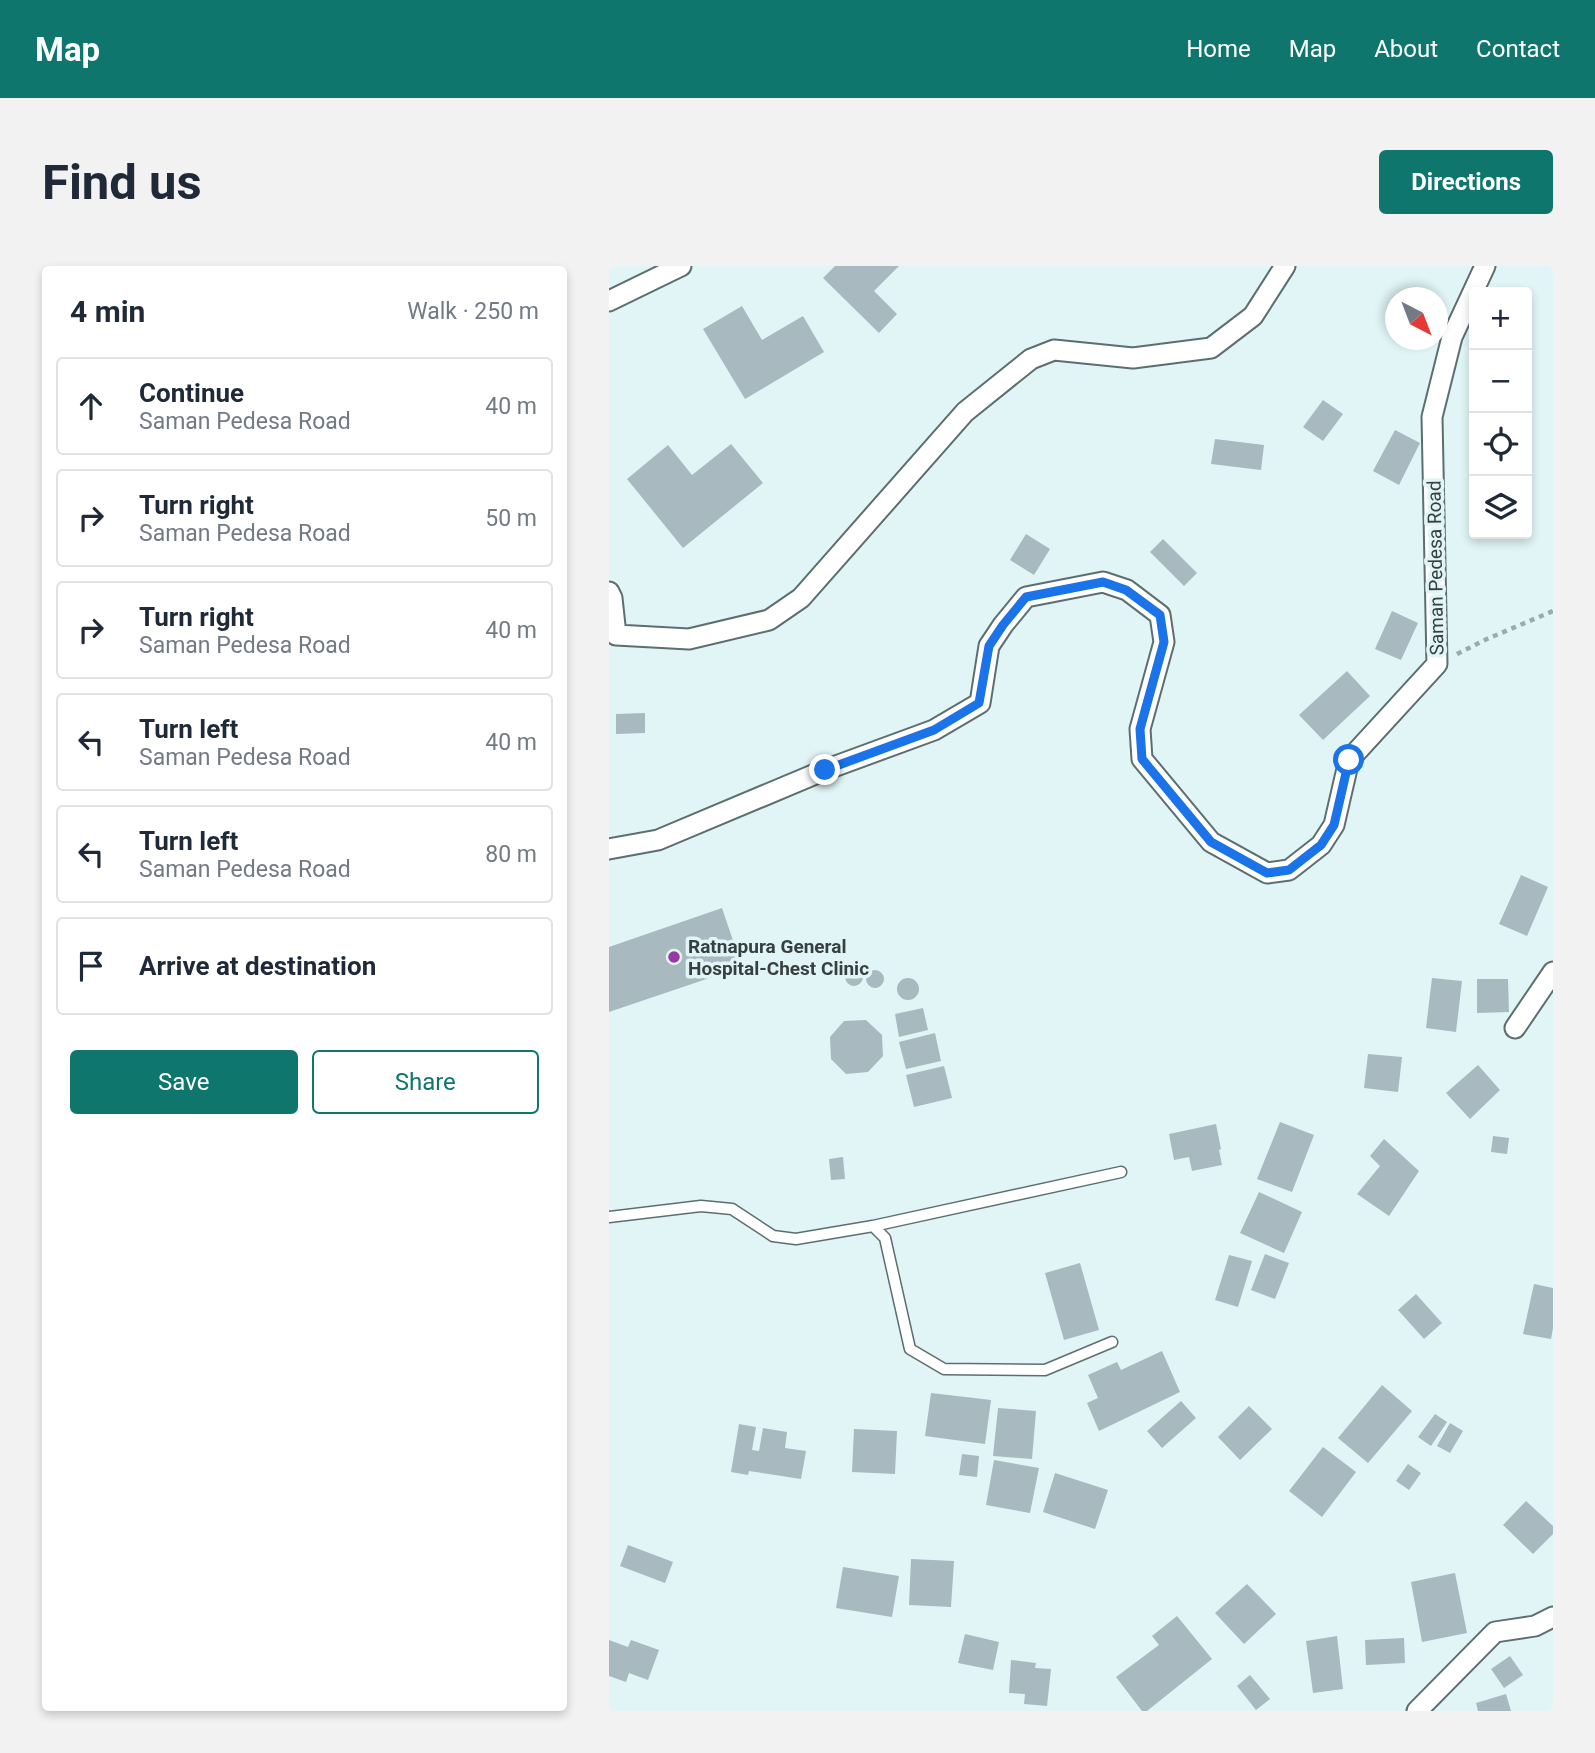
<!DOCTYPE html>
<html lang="en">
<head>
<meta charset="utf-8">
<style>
  body { margin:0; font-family:Roboto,sans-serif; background:#f2f2f3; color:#1f2937 }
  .controls { position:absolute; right:21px; top:21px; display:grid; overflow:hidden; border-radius:7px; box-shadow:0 4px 10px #0003 }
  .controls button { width:63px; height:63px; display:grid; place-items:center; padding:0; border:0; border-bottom:2px solid #e0e1e3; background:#fff; color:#1f2937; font:35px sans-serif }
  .compass { position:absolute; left:776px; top:21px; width:63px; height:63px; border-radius:50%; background:#fff; box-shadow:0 4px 10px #0003; rotate:138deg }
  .stop { position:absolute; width:21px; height:21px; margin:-16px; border:5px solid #1a73e8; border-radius:50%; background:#fff }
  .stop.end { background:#1a73e8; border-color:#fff; box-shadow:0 2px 7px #0008 }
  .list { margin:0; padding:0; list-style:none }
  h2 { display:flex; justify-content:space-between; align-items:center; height:91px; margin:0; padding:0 28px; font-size:30px }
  h2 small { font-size:23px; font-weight:400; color:#747a83 }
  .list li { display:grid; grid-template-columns:46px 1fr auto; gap:21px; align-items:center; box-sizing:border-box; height:98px; margin:0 14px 14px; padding:0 14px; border:2px solid #e0e1e3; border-radius:7px }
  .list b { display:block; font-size:26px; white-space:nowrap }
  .list p { margin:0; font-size:23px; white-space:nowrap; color:#747a83 }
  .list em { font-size:23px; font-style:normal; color:#747a83 }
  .actions { display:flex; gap:14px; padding:21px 28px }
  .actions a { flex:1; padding:16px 0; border:2px solid #0f766e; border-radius:7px; text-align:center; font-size:24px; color:#0f766e }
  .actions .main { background:#0f766e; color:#fff }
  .icon { flex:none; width:38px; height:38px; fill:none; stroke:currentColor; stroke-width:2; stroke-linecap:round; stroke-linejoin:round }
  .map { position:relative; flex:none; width:944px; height:1445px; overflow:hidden; border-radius:7px }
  header { display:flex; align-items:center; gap:42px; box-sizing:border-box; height:98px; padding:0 35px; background:#0f766e; color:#fff }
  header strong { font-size:33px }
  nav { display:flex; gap:38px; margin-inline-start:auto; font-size:24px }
  .intro { display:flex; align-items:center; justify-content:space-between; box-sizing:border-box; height:168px; padding:0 42px }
  h1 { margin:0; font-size:49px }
  .button { padding:18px 32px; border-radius:7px; background:#0f766e; color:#fff; font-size:24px; font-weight:700 }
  main { display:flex; gap:42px; padding:0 42px }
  aside { flex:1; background:#fff; border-radius:7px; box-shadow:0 4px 10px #0003 }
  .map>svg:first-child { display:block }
  .building { fill:#a8b9c0 }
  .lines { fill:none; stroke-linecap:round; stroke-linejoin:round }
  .service-casing { stroke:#5c6e6f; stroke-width:13 }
  .minor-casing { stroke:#5c6e6f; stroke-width:23 }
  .path { stroke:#9baaaa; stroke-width:4.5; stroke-dasharray:5 5; stroke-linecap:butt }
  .service { stroke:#fff; stroke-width:10 }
  .minor { stroke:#fff; stroke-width:19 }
  .route { stroke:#1a73e8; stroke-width:9 }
  .poi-dot { fill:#993aa3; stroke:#e1f5f6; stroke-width:2.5 }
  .labels { text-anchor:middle; stroke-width:7; stroke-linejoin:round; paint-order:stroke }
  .street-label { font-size:19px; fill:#373f3f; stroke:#e1f5f6 }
  .poi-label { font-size:19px; font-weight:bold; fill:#373f3f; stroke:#e1f5f6; text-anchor:start }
</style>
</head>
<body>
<header>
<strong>Map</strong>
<nav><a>Home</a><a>Map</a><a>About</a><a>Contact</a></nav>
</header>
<div class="intro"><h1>Find us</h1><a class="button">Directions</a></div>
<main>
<aside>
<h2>4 min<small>Walk · 250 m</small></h2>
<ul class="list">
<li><svg class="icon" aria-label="ahead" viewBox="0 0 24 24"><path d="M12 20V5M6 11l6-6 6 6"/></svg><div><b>Continue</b><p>Saman Pedesa Road</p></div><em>40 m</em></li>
<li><svg class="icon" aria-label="right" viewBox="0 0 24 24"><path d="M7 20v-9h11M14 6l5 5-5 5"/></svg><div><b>Turn right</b><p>Saman Pedesa Road</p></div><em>50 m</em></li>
<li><svg class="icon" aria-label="right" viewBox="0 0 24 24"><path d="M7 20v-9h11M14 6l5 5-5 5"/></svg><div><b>Turn right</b><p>Saman Pedesa Road</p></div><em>40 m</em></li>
<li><svg class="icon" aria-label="left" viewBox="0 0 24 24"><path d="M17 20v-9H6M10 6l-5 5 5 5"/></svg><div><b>Turn left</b><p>Saman Pedesa Road</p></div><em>40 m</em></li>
<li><svg class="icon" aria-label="left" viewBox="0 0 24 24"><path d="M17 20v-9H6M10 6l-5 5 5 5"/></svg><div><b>Turn left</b><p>Saman Pedesa Road</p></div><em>80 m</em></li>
<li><svg class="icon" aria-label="arrive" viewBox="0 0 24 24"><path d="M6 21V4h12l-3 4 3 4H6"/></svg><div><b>Arrive at destination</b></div></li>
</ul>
<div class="actions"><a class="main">Save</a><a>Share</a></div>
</aside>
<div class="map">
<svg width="944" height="1445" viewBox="0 0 944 1445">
  <rect width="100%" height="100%" fill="#e1f5f6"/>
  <path class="building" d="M226 0H290L265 25 288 48 270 67 214 12Z
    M133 40 153 74 194 50 215 86 136 133 94 63Z
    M714 134 734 148 714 175 694 161Z
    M786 164 811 177 790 219 764 205Z
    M606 173 655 179 652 204 602 198Z
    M122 178 154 217 74 282 18 213 59 179 83 209Z
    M417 268 441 283 425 309 401 294Z
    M554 273 588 307 575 320 541 286Z
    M783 345 809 357 792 394 766 383Z
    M738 405 761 430 714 474 690 449Z
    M36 447V467L7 468V448Z
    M912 609 939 621 918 670 890 658Z
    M113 642 133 701 0 746V681Z
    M236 711a9 9 0 1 1 18 0a9 9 0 1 1-18 0Z
    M257 713a9 9 0 1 1 18 0a9 9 0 1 1-18 0Z
    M823 712 853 715 847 766 817 762Z
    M288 723a11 11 0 1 1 22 0a11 11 0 1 1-22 0Z
    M868 713H899L900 746 868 747Z
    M314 742 319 764 290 771 286 748Z
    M257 754 273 769 274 790 259 806 237 808 222 793 221 771 235 755Z
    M326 767 332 795 297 803 290 776Z
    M759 788 793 791 789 826 755 822Z
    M869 799 891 824 861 853 837 827Z
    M335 800 343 832 305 841 297 809Z
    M671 856 705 869 683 926 648 913Z
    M607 858 612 883 610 884 613 899 583 905 580 891 565 894 560 868Z
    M884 870 900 872 898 888 882 886Z
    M775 873 810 905 780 950 748 928 771 900 761 890Z
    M234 891 236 913 222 914 220 893Z
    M650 926 693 946 675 987 631 967Z
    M656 988 680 997 666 1033 642 1024Z
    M620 989 643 995 629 1041 606 1034Z
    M471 997 490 1064 455 1074 436 1007Z
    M925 1018 944 1022V1062L942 1073 914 1068Z
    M807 1028 833 1057 815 1073 789 1044Z
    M553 1085 571 1126 490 1165 478 1137 489 1132 479 1109 508 1096 512 1104Z
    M773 1119 803 1145 759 1197 729 1172Z
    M322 1127 382 1134 376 1178 316 1170Z
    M572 1135 587 1152 553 1182 538 1165Z
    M640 1140 663 1163 631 1194 609 1171Z
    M389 1142 427 1145 423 1193 384 1190Z
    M826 1148 838 1156 822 1180 809 1171Z
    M841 1157 854 1165 841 1187 828 1180Z
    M130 1158 147 1161 143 1184 150 1185 154 1162 178 1166 176 1182 197 1185 192 1213 140 1205 139 1209 122 1206Z
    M245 1163 288 1165 286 1208 243 1206Z
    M714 1181 747 1206 713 1251 680 1225Z
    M353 1188 370 1190 368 1211 350 1209Z
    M385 1194 430 1202 421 1247 377 1239Z
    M799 1198 812 1207 800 1224 787 1215Z
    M446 1207 499 1224 486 1263 434 1246Z
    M917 1235 944 1260V1268L924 1288 894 1259Z
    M19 1279 64 1296 56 1317 11 1300Z
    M302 1293 345 1295 342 1341 300 1339Z
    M234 1301 290 1310 283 1351 227 1342Z
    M846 1307 858 1367 813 1376 802 1316Z
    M638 1318 667 1348 635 1378 606 1347Z
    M568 1350 603 1393 538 1445H533L507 1411 550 1379 543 1370Z
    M356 1368 390 1376 384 1404 349 1397Z
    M728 1370 734 1423 704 1427 697 1375Z
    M795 1372 796 1397 757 1399 756 1374Z
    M0 1374 19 1381 22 1374 50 1384 39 1414 20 1407 17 1416 0 1410Z
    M901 1390 914 1409 895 1422 882 1403Z
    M402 1394 427 1397 426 1402 442 1403 438 1440 415 1438 416 1428 400 1427Z
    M641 1409 661 1433 647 1444 628 1420Z
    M897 1428 902 1445H869L867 1437Z"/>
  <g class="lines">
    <defs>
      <path id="service" d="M0 951 92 940 123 943 164 970 187 973 264 960 276 972 301 1083 335 1103 436 1104 503 1076
        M264 960 512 906"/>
      <path id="minor" d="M0 35 72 0
        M0 326 3 332 7 369 80 373 160 354 192 332 356 146 422 93 445 84 524 92 602 82 644 50 676 0
        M0 583 49 574 216 504 325 464 371 437 380 380 394 359 417 331 494 316 518 324 551 349 555 376 531 463 533 493 602 576 658 607 680 604 712 579 725 559 740 494 828 398 823 151 843 71 876 0
        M906 762 944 706
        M808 1445 886 1366 926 1360 944 1351"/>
    </defs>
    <use href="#service" class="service-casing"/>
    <use href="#minor" class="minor-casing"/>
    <path class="path" d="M848 388 878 373 944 345"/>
    <use href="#service" class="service"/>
    <use href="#minor" class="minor"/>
  </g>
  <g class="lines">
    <path class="route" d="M216 504 325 464 370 437 380 380 394 359 417 331 494 316 517 324 551 349 555 376 531 463 533 493 602 576 658 607 680 604 712 579 725 559 740 494"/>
  </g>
  <circle class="poi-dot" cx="65" cy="691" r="7"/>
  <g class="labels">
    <g class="street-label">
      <text transform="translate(826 302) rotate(-91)" y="7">Saman Pedesa Road</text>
    </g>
    <g class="poi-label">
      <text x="79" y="687">Ratnapura General<tspan x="79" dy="22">Hospital-Chest Clinic</tspan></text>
    </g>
  </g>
</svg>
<div class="controls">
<button>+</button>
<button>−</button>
<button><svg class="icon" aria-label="locate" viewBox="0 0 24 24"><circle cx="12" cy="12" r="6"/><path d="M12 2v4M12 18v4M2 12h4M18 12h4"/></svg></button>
<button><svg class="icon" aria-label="layers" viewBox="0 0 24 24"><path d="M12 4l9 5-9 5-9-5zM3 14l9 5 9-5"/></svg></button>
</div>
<svg class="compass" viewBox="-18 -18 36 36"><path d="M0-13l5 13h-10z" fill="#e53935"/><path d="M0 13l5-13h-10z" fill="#747a83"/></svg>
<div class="stop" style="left:740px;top:494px"></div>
<div class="stop end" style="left:216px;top:504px"></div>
</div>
</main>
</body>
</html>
